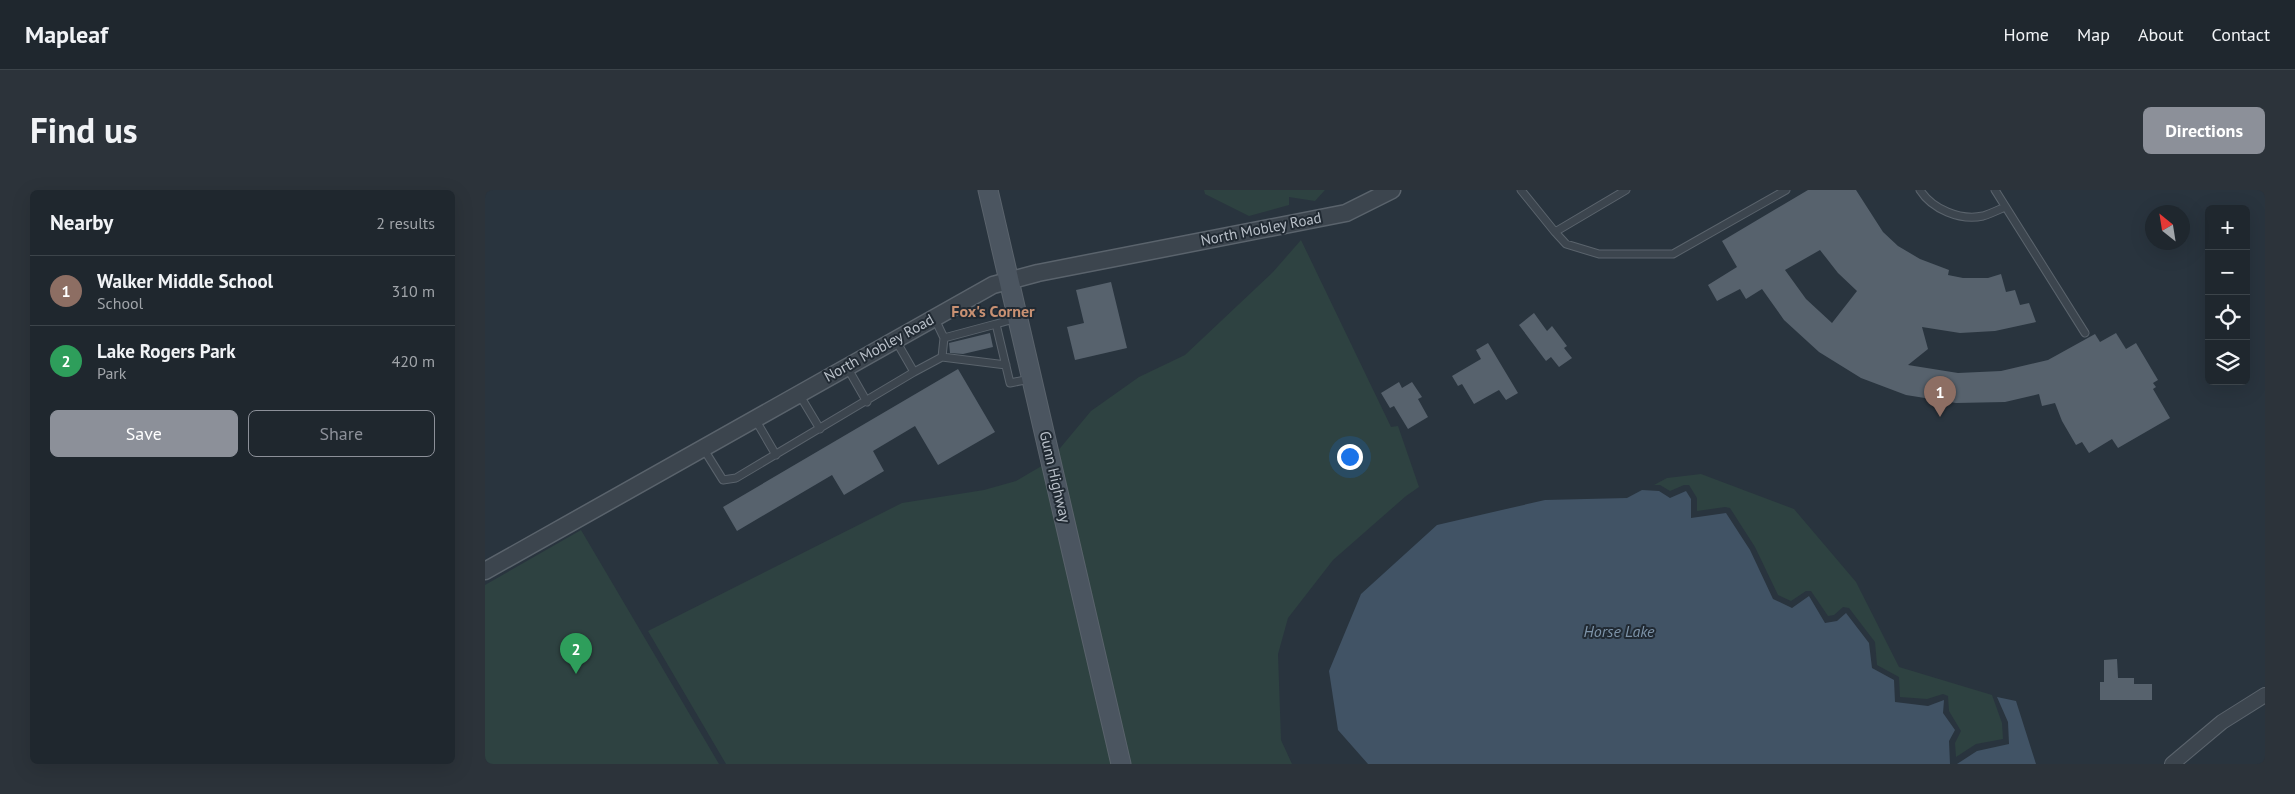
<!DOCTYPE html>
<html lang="en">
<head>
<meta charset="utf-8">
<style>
  body { margin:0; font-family:"PT Sans",sans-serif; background:#2c333a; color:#f1f3f6 }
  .controls { position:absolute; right:15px; top:15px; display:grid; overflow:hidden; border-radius:8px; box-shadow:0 5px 20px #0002 }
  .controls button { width:45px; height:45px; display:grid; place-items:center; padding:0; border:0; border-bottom:1px solid #3c444a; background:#1f272e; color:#f1f3f6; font:25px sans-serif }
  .compass { position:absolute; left:1660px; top:15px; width:45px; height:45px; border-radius:50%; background:#1f272e; box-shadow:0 5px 20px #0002; rotate:330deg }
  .you { position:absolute; left:864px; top:266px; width:18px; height:18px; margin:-12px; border:4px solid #fff; border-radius:50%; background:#1a73e8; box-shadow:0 0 0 8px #1a73e833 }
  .badge { display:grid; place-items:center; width:32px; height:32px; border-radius:50%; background:#8c9099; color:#fff; font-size:16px; font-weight:700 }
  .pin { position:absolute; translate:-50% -41px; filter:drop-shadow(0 1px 2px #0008) }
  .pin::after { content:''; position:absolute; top:26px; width:18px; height:15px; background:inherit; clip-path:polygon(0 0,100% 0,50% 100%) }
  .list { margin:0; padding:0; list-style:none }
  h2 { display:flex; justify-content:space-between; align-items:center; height:65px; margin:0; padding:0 20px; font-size:21px }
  h2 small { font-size:16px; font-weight:400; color:#a1a5aa }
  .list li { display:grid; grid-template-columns:32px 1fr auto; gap:15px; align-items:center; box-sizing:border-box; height:70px; padding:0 20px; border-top:1px solid #3c444a }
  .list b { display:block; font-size:19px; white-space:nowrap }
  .list p { margin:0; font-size:16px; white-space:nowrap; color:#a1a5aa }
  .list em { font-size:16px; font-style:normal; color:#a1a5aa }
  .actions { display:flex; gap:10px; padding:15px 20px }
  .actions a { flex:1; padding:11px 0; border:1px solid #8c9099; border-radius:8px; text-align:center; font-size:18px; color:#8c9099 }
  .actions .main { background:#8c9099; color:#fff }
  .icon { flex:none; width:28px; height:28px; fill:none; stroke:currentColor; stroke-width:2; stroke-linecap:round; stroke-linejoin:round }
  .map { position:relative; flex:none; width:1780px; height:574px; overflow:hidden; border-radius:8px }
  header { display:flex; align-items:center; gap:30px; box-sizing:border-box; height:70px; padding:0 25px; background:#1f272e; border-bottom:1px solid #3c444a }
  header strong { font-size:24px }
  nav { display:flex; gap:28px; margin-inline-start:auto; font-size:18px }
  .intro { display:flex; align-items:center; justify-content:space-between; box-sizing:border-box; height:120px; padding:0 30px }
  h1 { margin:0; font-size:35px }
  .button { padding:12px 22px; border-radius:8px; background:#8c9099; color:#fff; font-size:18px; font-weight:700 }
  main { display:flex; gap:30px; padding:0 30px }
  aside { flex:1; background:#1f272e; border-radius:8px; box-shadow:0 5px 20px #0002 }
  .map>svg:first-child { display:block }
  .green { fill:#2e4241 }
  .water { fill:#415365 }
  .building { fill:#57626d; fill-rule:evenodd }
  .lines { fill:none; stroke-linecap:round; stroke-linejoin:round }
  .service-casing { stroke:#5a636c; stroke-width:9 }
  .minor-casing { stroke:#5a636c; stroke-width:16 }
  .tertiary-casing { stroke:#5a636c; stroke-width:19 }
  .secondary-casing { stroke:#5a636c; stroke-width:21 }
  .service { stroke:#3c454e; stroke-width:7 }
  .minor { stroke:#3c454e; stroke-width:14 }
  .tertiary { stroke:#3c454e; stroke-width:16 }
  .secondary { stroke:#4b5560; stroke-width:19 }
  .labels { text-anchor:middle; stroke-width:4; stroke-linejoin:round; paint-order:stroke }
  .street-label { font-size:15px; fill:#b9c0c9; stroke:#212a33 }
  .neighbourhood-label { font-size:16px; font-weight:bold; fill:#c99173; stroke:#212a33 }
  .water-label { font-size:16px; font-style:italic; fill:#7d93a8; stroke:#212a33 }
</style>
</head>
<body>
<header>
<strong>Mapleaf</strong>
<nav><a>Home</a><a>Map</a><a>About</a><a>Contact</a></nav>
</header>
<div class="intro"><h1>Find us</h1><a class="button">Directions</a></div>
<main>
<aside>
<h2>Nearby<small>2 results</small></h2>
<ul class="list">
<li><span class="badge" style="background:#8d6e63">1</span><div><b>Walker Middle School</b><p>School</p></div><em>310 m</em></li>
<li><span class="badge" style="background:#2e9e5b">2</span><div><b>Lake Rogers Park</b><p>Park</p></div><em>420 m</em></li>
</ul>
<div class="actions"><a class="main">Save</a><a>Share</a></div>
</aside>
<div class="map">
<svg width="1780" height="574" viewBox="0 0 1780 574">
  <rect width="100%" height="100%" fill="#29343e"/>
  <path class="green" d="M719 0H840L830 11 804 7V15L764 26 720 4Z
    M816 50 906 237 913 236 934 297 921 306 848 370 803 428 793 464 796 550 807 574H643L571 263 606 221 654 187 700 165 788 82Z
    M560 274 629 574H241L163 441 417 313 499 300 531 291Z
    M1216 284 1309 319 1371 392 1414 477 1507 505 1517 533 1518 549 1491 554 1471 567 1470 553 1476 541 1464 521 1463 506 1458 504 1442 509 1415 507 1414 487 1392 475 1390 452 1364 418 1358 417 1349 425 1343 426 1326 401H1321L1306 411 1293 405 1270 357 1245 318 1240 317 1212 321V308L1204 295H1199L1185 301 1175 295H1169L1182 288Z
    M96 340 234 574H0V395Z"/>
  <path class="water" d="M1157 300 1174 301 1185 308 1201 301 1206 309V328L1241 323 1265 360 1288 409 1307 418 1324 406 1340 433 1352 431 1361 423 1384 453 1387 478 1409 490 1410 512 1443 516 1459 510 1458 523 1470 540 1464 551 1465 574H883L853 540 844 481 876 404 952 335 1060 310 1142 308Z
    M1512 507 1531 511 1551 574H1472L1492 561 1524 554 1523 532Z"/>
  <path class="building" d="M1323 0H1371L1398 42 1413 56 1435 69 1464 80 1463 85 1478 88H1503L1516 84 1521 102 1530 100 1535 115 1544 113 1551 132 1510 141 1475 143 1437 137 1443 159 1423 175 1473 183 1516 181 1563 170 1610 144 1615 152 1631 143 1641 159 1651 153 1673 190 1668 193 1671 197 1668 199 1685 228 1633 258 1627 249 1604 263 1597 252 1591 255 1577 231 1570 213 1557 216 1554 204 1520 212 1471 213 1421 205 1376 188 1334 162 1299 130 1277 99 1261 109 1255 99 1232 111 1223 95 1252 77 1237 51ZM1335 60 1353 83 1372 101 1347 133 1321 109 1300 80Z
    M626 92 642 158 590 170 582 137 599 133 591 100Z
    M1049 123 1062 141 1067 136 1082 156 1079 158 1087 168 1074 177 1066 167 1061 171 1034 135Z
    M505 143 508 157 478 164 465 163 464 153Z
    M1003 153 1033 203 1021 210 1014 200 989 214 977 194 973 196 967 186 996 169 991 160Z
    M473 179 510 242 453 275 430 236 388 261 399 281 359 305 347 285 252 341 238 317Z
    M914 192 917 198 927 192 937 207 933 209 943 227 923 239 909 216 905 218 896 203Z
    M1632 469 1633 488H1649V494H1667V510H1615V492H1619V470Z"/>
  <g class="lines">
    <defs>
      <path id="service" d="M1036 0 1070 42
        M1141 0 1070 42 1081 54 1114 64H1188L1301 0
        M1435 0C1447 19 1475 31 1498 26 1505 24 1513 20 1520 17
        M1510 0 1600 143
        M511 134 532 128
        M459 148 511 134 525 193 545 189
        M457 167 521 175
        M362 177 382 212
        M429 182 457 167 459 148 449 127
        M314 204 335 239
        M270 229 291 265
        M218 258 238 290 251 288 429 182 410 149"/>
      <path id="minor" d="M1687 574 1737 532 1780 505"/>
      <path id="tertiary" d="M0 381 508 95 553 83 861 23 907 0"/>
      <path id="secondary" d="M503 0 636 574"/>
    </defs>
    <use href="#service" class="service-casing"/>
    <use href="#minor" class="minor-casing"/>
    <use href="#tertiary" class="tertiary-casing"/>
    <use href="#secondary" class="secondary-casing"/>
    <use href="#service" class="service"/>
    <use href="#minor" class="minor"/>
    <use href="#tertiary" class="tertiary"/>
    <use href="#secondary" class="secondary"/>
  </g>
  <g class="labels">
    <g class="street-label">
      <text transform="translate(776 39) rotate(-11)" y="5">North Mobley Road</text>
      <text transform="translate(394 158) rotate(-29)" y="5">North Mobley Road</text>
      <text transform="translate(570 287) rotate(77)" y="5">Gunn Highway</text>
    </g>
    <g class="neighbourhood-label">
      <text x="508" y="127">Fox's Corner</text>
    </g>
    <g class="water-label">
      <text x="1134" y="447">Horse Lake</text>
    </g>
  </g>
</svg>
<div class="controls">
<button>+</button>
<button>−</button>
<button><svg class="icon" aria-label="locate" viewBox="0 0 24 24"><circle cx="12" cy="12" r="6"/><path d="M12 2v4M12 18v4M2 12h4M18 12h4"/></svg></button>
<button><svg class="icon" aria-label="layers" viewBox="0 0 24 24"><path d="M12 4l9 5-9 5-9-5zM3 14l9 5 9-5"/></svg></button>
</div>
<svg class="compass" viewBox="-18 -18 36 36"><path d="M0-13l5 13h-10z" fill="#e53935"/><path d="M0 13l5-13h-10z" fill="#a1a5aa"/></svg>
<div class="you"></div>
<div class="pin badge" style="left:1455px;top:227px;background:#8d6e63">1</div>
<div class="pin badge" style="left:91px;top:484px;background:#2e9e5b">2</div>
</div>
</main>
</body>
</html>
